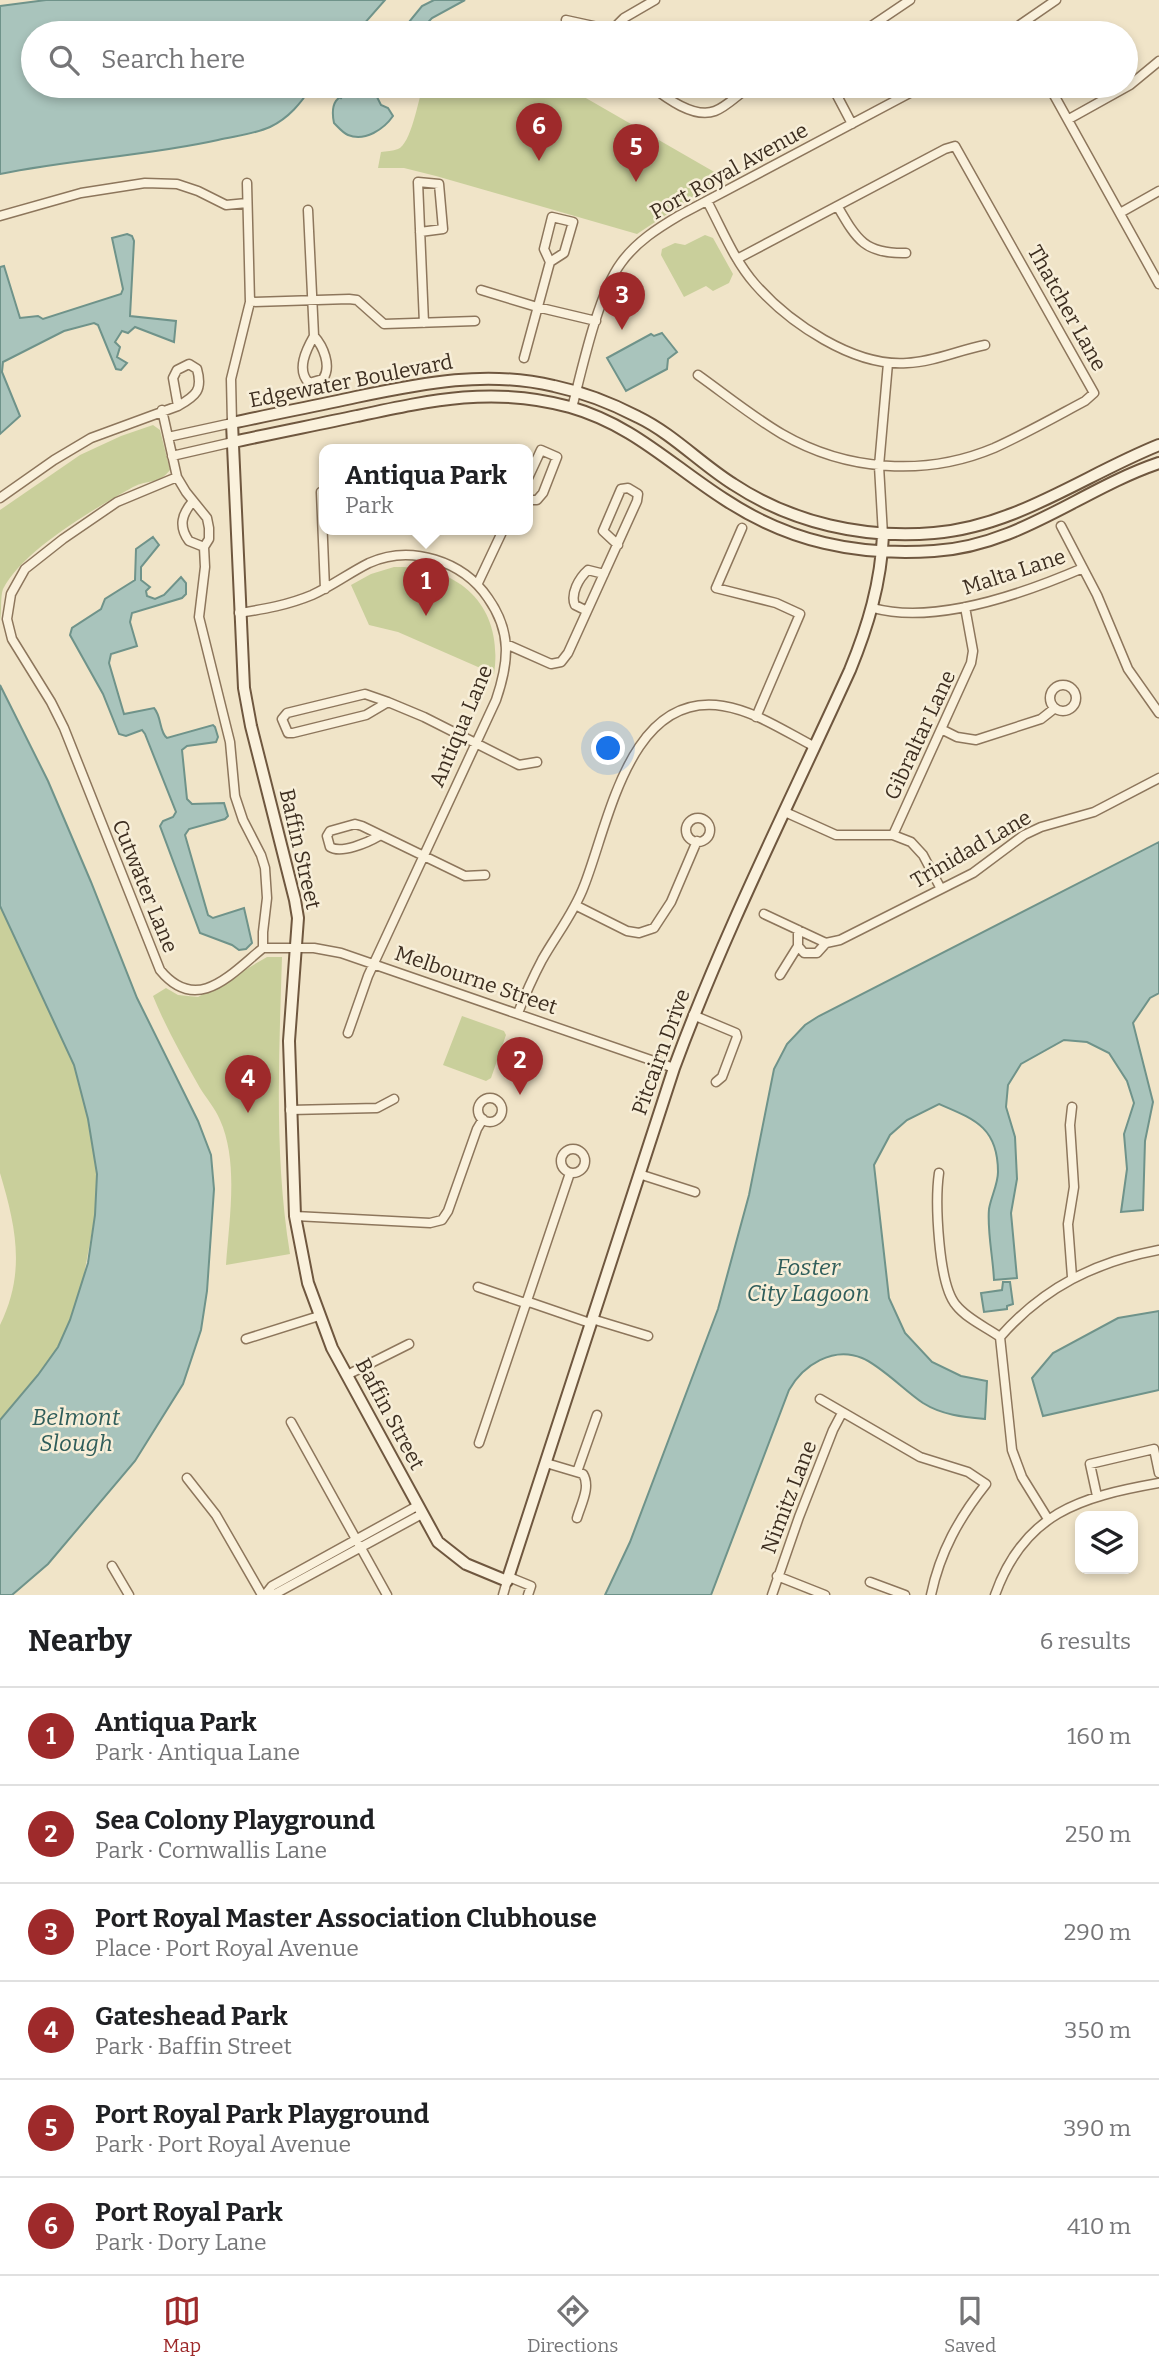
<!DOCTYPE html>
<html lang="en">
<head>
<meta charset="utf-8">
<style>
  body { margin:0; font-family:Bitter,serif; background:#f6f6f6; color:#202124 }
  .controls { position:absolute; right:21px; bottom:21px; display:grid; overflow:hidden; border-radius:14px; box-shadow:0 4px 10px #0003 }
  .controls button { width:63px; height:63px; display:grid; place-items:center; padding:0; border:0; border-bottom:2px solid #e0e0e0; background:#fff; color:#202124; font:35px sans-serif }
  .you { position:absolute; left:609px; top:749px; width:24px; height:24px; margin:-18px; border:5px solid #fff; border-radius:50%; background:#1a73e8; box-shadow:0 0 0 10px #1a73e833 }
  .badge { display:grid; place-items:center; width:46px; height:46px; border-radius:50%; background:#9e2a2b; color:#fff; font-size:23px; font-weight:700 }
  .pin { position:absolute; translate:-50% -58px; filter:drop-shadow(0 2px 4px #0008) }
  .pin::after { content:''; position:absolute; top:37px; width:24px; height:21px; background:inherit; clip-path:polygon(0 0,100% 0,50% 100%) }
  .popup { position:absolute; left:319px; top:444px; width:214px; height:91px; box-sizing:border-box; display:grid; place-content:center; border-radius:14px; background:#fff; filter:drop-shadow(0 2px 5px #0005); font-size:23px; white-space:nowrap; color:#757577 }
  .popup b { font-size:26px; color:#202124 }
  .popup::after { content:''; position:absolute; left:50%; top:100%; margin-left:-14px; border:14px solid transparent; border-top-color:#fff }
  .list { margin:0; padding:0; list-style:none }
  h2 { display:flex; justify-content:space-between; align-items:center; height:91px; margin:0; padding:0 28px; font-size:30px }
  h2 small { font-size:23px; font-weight:400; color:#757577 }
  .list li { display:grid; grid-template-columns:46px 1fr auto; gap:21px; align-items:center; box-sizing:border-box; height:98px; padding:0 28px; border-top:2px solid #e0e0e0 }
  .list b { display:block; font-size:26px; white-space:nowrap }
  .list p { margin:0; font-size:23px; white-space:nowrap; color:#757577 }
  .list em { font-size:23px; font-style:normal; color:#757577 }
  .icon { flex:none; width:38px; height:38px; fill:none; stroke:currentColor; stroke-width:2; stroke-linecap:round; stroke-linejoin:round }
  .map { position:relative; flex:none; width:1159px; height:1595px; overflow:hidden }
  .search { position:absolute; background:#fff; box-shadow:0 4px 10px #0003; left:21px; right:21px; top:21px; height:77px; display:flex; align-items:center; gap:18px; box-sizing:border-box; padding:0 24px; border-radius:38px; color:#757577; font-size:26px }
  .sheet { height:679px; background:#fff }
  nav { display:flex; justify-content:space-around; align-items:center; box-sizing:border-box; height:98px; border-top:2px solid #e0e0e0; background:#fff; font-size:19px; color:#757577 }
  nav a { display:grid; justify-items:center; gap:4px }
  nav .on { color:#9e2a2b }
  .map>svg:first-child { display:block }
  .green { fill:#c9cf9b }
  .water { fill:#a9c4bc; stroke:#6f938a; stroke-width:2 }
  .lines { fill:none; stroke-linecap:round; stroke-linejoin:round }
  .stream { stroke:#6f938a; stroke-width:2.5 }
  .street-casing { stroke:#8d765c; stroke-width:11 }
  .secondary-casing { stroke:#6f573f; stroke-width:14 }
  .street { stroke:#faf1dc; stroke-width:8 }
  .secondary { stroke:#faf1dc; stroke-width:10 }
  .labels { text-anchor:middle; stroke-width:5; stroke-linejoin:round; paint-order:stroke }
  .street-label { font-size:21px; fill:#3d2e20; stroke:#f7eed8 }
  .water-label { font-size:23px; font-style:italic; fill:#2f5d5a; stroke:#f7eed8 }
</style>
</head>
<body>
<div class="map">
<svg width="1159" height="1595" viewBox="0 0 1159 1595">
  <rect width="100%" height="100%" fill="#f0e4c8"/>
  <path class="green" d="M423 86H565L723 177 637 234 436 176 404 168H378L381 152C386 151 393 151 398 149 411 144 418 101 423 86Z
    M705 235 713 238 733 274 729 283 713 291 706 286 684 297 661 255 662 249 675 243 685 245Z
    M153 425 160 430 170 470C158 485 149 479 133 487 94 509 24 549 3 589 0 598 2 611 0 620V510L80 455 121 436Z
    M394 567C460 565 504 606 494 674L398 632 369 625 351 585 371 574Z
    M0 906 74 1065 86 1108 97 1174 95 1215 79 1302 58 1347 38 1375 0 1420V1325C26 1272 16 1227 0 1173Z
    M267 957H282C279 1056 274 1156 290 1254L226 1265C229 1220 239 1162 220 1120 215 1108 206 1098 200 1088 183 1058 166 1028 153 996L166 988 178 995 198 997Z
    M462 1016 504 1031 506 1035 491 1078 486 1081 443 1065Z"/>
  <path class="water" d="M46 0H385L356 33H33V86H312C301 103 289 118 270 127 255 134 235 136 218 140 146 156 73 159 0 174V6Z
    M434 0H465L432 18 418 33H400L422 6Z
    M357 86H387L383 89 380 87 376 95 381 105 388 108 393 116C384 129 365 142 348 135 343 133 338 127 334 123 329 99 340 96 357 86Z
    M127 234 132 236 134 241 130 316 176 321 174 342 135 327 128 333 122 331 115 342 120 347 117 357 127 363 121 370 116 369 98 325 94 323 64 331 3 362 2 372 20 416 0 434V267L4 266 20 318 38 316 43 319 121 294 123 289 112 238Z
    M662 333 677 352 668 359 667 369 626 391 607 358 651 334 654 336Z
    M153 537 159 545 141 567V580L150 587 146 591 147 596 155 599 164 595 181 577 186 583V594L182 598 132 613 130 622 137 646 111 654 109 663 124 714 154 708C162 717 159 732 167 738L213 725 215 727 218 737 216 742 187 746 182 750 187 799 192 804 224 803 228 816 225 819 189 829 185 835 208 915 213 918 244 908 252 943 246 949 239 950 232 945 200 933 160 826 163 821 173 817 176 812 145 734 142 730 126 736 119 734 103 694 70 635 72 628 101 609 105 599 135 580 136 549Z
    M0 685 48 781 91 882 137 998 198 1121 211 1155 214 1189 207 1291 201 1330 183 1384 135 1461 48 1564 12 1595H0V1420L38 1375 58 1347 70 1320 88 1263 95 1215 97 1174 88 1119 74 1065 0 906Z
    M1159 842V993L1150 998 1133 1023 1153 1102 1145 1141 1143 1210 1121 1212 1127 1169 1124 1134 1134 1103 1127 1081 1109 1053 1087 1042 1064 1040 1021 1064 1008 1085 1006 1107 1015 1137 1017 1179 1011 1213 1017 1278 994 1280C993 1257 987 1231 989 1209 991 1197 998 1184 998 1172 998 1127 974 1119 939 1104L907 1120 890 1135 874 1165 889 1298 905 1333 932 1362 961 1376 987 1381 985 1419C963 1417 942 1415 923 1403 905 1391 880 1365 862 1358 833 1346 803 1365 789 1390L711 1595H605L630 1542 718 1309 749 1195 774 1069 787 1044 805 1025 819 1016Z
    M1003 1282H1010L1013 1304 1007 1306V1309L984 1312 981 1293 1002 1290Z
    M1159 1311V1390L1043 1416 1032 1378 1053 1353 1118 1318Z"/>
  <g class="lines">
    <path class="stream" d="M325 86 341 98"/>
    <defs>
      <path id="street" d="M566 20 612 30
        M612 30 624 18 655 0
        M861 33 910 0
        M1008 33 1056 0
        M651 86C666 98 694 119 715 111 728 106 739 93 751 86
        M832 86 852 124
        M1049 86 1159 284
        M1069 119 1130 85 1159 61
        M707 201C722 229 734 260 755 284 789 323 854 367 907 363 934 362 959 350 985 345
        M838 207C857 240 865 254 906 253
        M308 210 314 336C323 346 332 366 323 379L309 383C296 370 306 350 314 336
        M1120 213 1159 191
        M0 216 81 193 145 183 177 184 198 191 226 205 247 203
        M420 232 443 229 439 184 418 182 424 323
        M481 290 537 307 596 321
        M250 302 349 299 357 300 384 324 475 321
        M524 358 550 262 564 253 573 222 552 217 544 249 550 262
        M698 375C726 395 753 417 782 434 846 471 925 477 994 448 1025 434 1055 417 1085 401L1094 393 955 146 945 149 737 259
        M572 408C582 369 598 294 621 263 636 242 658 228 680 215L923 86
        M162 410 177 477 186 492 207 518 209 528V539L204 547 205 567 199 617 230 742 235 796 243 820 261 855 265 868 267 898 263 932V948C231 974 197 1015 160 970L64 728 51 702 12 639 7 619 11 594 25 569 63 539 117 502 177 477
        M168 437 232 423 231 379 250 302 247 183
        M172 456 233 442
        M528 478 541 450 557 457 543 493 537 500H528
        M324 492H321L325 589
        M0 498 54 460 91 438 178 406C196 396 203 390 197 369L189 364 177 370 173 378 178 406
        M193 501C182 514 178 526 189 541L204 547
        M1061 526 1097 595 1128 669 1159 713
        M742 528 716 588 776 603 800 614 756 717
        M883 535 879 466 888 363
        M478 583 503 530
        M873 608C935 625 1025 593 1083 568
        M587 611 575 605C570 594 579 578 588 570L604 574
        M239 613C265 609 288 605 312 595 332 586 349 573 369 563 411 544 463 561 488 598 512 632 509 662 496 700L368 976 348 1033
        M506 644 551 664 561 662 568 653 637 501 638 494 628 488 621 489 603 531 618 545
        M1050 698a13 13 0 1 1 26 0a13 13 0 1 1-26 0Z
        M388 702 365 694 287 713 282 719 288 733H293L366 715 388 702 424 717 519 765 537 762
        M941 729 957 737 976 740 1041 719 1055 708
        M785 812 836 835H893L911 842 923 855 941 889
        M686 830a12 12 0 1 1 24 0a12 12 0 1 1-24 0Z
        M893 835 971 663 973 651 965 607
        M379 836C367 843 341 854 330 847L327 836 330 831 355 824 362 826 465 876 485 875
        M577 906 627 931 639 933 654 928 671 902 697 841
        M764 914 826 943 840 940 973 873 1024 835 1041 827 1094 812 1159 778
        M798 930V946L804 953H817L826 943
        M263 948H314L341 953 674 1068
        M780 975 798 946
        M518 1013C525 995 533 977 542 960 556 935 574 913 584 886 609 823 629 691 723 706 755 711 786 732 815 747
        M693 1015 736 1033 737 1037 722 1077 716 1082
        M478 1110a12 12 0 1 1 24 0a12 12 0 1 1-24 0Z
        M1072 1107 1070 1125 1074 1187 1068 1224 1072 1277
        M290 1110 377 1108 394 1099
        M561 1161a12 12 0 1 1 24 0a12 12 0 1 1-24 0Z
        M939 1173C935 1201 938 1284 956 1305 967 1319 986 1327 1000 1337
        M639 1174 695 1192
        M295 1216 430 1223 442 1220 448 1211 477 1129 483 1119
        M478 1287 525 1303
        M526 1301 590 1323
        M592 1319 648 1336
        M1000 1337 1012 1450 1022 1477 1048 1519
        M1000 1337C1044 1287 1095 1262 1159 1250
        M246 1339 319 1316
        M347 1375 409 1344
        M820 1399 920 1457 968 1472 986 1484C959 1518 940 1552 931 1595
        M291 1422 387 1595
        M479 1443 570 1173
        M546 1463 583 1474C591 1487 581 1504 577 1518
        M577 1472 597 1415
        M187 1478 216 1515 262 1595
        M1097 1496 1090 1464 1154 1449 1159 1473
        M112 1566 129 1595
        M777 1576 825 1595
        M509 1577 531 1586 528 1595
        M870 1582 905 1595
        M265 1595 272 1586 417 1506
        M273 1595 422 1514
        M503 1595 507 1581
        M772 1595 799 1517 833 1430 842 1413
        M995 1595C1024 1513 1080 1497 1159 1483"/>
      <path id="secondary" d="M233 442C274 433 315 425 357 416 431 400 495 386 570 407 633 425 671 465 724 499 789 542 857 556 934 551 1019 546 1082 489 1159 463
        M883 535C881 583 868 626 850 670 790 802 724 932 674 1068L507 1581 466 1564 438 1542 332 1348 308 1283 295 1216 289 1041 298 918 295 900 251 726 244 688 232 423C273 414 315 406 356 397 423 383 487 370 554 386 582 392 613 404 638 417 673 434 701 464 733 484 792 523 864 539 934 533 1017 526 1084 475 1159 445"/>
    </defs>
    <use href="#street" class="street-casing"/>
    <use href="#secondary" class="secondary-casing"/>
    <use href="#street" class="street"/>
    <use href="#secondary" class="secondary"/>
  </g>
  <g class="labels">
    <g class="street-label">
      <text transform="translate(729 171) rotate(-29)" y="7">Port Royal Avenue</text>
      <text transform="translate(1067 308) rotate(61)" y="7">Thatcher Lane</text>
      <text transform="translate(351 381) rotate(-11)" y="7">Edgewater Boulevard</text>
      <text transform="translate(1014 572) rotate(-18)" y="7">Malta Lane</text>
      <text transform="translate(461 726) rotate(-67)" y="7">Antiqua Lane</text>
      <text transform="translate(920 735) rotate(-65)" y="7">Gibraltar Lane</text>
      <text transform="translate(300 849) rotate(77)" y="7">Baffin Street</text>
      <text transform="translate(971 849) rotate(-30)" y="7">Trinidad Lane</text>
      <text transform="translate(145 886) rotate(68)" y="7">Cutwater Lane</text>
      <text transform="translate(476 980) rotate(19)" y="7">Melbourne Street</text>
      <text transform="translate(661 1052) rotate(-70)" y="7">Pitcairn Drive</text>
      <text transform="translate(390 1414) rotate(62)" y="7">Baffin Street</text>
      <text transform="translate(789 1497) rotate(-69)" y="7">Nimitz Lane</text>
    </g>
    <g class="water-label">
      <text x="808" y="1275">Foster<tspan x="808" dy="26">City Lagoon</tspan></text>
      <text x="76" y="1425">Belmont<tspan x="76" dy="26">Slough</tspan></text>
    </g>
  </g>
</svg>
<div class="controls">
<button><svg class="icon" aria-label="layers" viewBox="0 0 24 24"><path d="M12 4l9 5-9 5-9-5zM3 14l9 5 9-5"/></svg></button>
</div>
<div class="you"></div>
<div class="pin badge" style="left:426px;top:616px">1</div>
<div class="popup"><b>Antiqua Park</b>Park</div>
<div class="pin badge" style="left:520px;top:1095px">2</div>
<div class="pin badge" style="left:622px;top:330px">3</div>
<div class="pin badge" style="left:248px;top:1113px">4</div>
<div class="pin badge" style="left:636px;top:182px">5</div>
<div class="pin badge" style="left:539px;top:161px">6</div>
<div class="search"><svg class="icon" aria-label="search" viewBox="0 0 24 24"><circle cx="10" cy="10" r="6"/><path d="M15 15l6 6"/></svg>Search here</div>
</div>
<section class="sheet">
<h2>Nearby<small>6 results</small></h2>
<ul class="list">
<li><span class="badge">1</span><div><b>Antiqua Park</b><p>Park · Antiqua Lane</p></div><em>160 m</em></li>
<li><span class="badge">2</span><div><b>Sea Colony Playground</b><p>Park · Cornwallis Lane</p></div><em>250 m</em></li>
<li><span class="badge">3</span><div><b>Port Royal Master Association Clubhouse</b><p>Place · Port Royal Avenue</p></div><em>290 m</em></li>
<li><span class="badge">4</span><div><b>Gateshead Park</b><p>Park · Baffin Street</p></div><em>350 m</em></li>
<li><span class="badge">5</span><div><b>Port Royal Park Playground</b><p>Park · Port Royal Avenue</p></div><em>390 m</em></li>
<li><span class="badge">6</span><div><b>Port Royal Park</b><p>Park · Dory Lane</p></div><em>410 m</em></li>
</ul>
</section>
<nav>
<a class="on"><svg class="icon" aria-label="map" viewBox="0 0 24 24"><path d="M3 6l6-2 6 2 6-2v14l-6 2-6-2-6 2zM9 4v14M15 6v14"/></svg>Map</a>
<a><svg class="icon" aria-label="directions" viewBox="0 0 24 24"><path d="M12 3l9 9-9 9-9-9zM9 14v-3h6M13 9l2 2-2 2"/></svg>Directions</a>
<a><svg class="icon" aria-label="saved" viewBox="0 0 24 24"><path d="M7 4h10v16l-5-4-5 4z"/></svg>Saved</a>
</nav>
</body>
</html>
